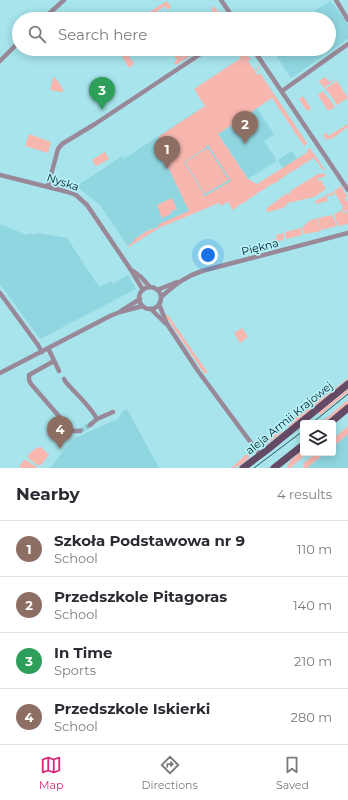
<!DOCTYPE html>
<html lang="en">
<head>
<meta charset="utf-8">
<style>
  body { margin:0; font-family:Montserrat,sans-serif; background:#f7f7f7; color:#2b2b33 }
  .controls { position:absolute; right:12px; bottom:12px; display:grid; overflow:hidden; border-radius:4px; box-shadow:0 2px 10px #0003 }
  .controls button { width:36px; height:36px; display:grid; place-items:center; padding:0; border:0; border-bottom:1px solid #e1e1e2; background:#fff; color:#2b2b33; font:20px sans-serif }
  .you { position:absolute; left:208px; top:255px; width:14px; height:14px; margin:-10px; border:3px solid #fff; border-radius:50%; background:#1a73e8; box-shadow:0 0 0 6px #1a73e833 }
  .badge { display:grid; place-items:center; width:26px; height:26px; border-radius:50%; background:#db2777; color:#fff; font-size:13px; font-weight:700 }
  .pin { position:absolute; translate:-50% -33px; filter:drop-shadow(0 1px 2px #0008) }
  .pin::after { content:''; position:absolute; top:21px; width:14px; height:12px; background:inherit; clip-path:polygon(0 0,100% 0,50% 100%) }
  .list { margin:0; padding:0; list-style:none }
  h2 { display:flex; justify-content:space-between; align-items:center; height:52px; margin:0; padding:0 16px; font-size:17px }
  h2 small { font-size:13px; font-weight:400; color:#7c7c81 }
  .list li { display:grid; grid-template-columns:26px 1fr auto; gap:12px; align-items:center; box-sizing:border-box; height:56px; padding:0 16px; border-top:1px solid #e1e1e2 }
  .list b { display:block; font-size:15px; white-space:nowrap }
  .list p { margin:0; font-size:13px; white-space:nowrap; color:#7c7c81 }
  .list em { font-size:13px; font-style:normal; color:#7c7c81 }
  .icon { flex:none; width:22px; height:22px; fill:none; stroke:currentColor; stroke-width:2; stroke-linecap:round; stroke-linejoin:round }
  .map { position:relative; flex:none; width:348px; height:468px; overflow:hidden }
  .search { position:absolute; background:#fff; box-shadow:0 2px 10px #0003; left:12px; right:12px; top:12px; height:44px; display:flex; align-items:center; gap:10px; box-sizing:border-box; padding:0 14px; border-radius:22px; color:#7c7c81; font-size:15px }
  .sheet { height:276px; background:#fff }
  nav { display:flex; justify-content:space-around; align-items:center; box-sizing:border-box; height:56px; border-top:1px solid #e1e1e2; background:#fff; font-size:11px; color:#7c7c81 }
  nav a { display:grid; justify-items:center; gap:2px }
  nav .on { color:#db2777 }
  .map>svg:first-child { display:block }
  .built { fill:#90d6e0 }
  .green { fill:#f7b7af; fill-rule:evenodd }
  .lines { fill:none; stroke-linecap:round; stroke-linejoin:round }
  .minor-tunnel { stroke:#87bdc4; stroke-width:4.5; stroke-dasharray:4.5 2; stroke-linecap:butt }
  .minor { stroke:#998998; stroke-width:4.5 }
  .primary { stroke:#644a64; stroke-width:7 }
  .tram { stroke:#315357; stroke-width:1 }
  .labels { text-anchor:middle; stroke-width:3.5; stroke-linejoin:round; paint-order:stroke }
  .street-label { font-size:11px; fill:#082124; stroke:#b4f1f9 }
</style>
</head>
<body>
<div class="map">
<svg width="348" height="468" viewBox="0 0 348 468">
  <rect width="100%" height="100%" fill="#a7e4ec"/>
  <path class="built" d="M330 1 335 6 348 25V39L291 78 272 49H329V19H302Z
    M257 108 274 134 264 141 277 161 248 179 218 134Z
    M195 112 244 189 156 228 149 229 135 239 133 243 128 246 99 204 77 187 80 184 122 156 124 159Z
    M292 151 297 159 283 168 278 160Z
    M0 224 27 235 30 233 34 235 38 233 67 238 99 287 112 281 113 284 128 275 136 289 40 339 0 284Z
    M127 409 159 468H50L73 439 118 419 123 411Z
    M348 434V468H307L325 453H333V447Z"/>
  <path class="green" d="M167 1 171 7 168 10 165 6 153 14 156 19H150L148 17 144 18 143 16Z
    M214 6 223 19H217L211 9Z
    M170 49H176L182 57 191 51 193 54 176 65 174 63 177 60 173 54 169 55 172 53Z
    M240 49H246L244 50 250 59 253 58 248 61 255 71 259 67 256 62 260 67 259 69 255 72 258 75 260 73 307 143 304 146 272 98 218 134 248 179 257 184 308 152 307 150 310 148 325 170H323L314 158 300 166V167L293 171H292L281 179H279V181L266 187 267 188 257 193V194L247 200V201L237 206V207L233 210 228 202 221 206 219 203 159 228 129 247 128 246 132 243 135 239 147 231 156 228 159 226V224L189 211 157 144 160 141 158 137 205 106 194 89 241 58 237 51ZM208 145 231 181 205 196H203L204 194 184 162 206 148V146Z
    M125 50 134 64 129 68 120 53Z
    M55 77 64 91 61 92 50 90 53 78Z
    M325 77 330 82 335 79V80L324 88 319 81Z
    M337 81 348 98 337 105 329 93 325 89Z
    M323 91 335 107 328 111 318 95Z
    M303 96 311 109 307 111 299 99Z
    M348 124V127L333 138 326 140 323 135 326 133 328 136Z
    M29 134 51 142 48 153 25 146Z
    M208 148 229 180 205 194 185 162Z
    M105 152 109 159 96 166 92 160Z
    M323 173 326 176 317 179 319 181 321 180 326 189 314 197 288 203 283 208 268 212 266 211 267 208 287 193 288 194 291 192 290 191 318 174Z
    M341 186 347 196 345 198 348 203V210L345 212 341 210 343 207 334 191Z
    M333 192 334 195 327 196 328 201 316 204 315 201Z
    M172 198 177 209 170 212 171 214 162 218 157 205Z
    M341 211 344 213 348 212V224L338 226 334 214Z
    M332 215 337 226 321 230 318 218Z
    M317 218 321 231 304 234 302 228 309 221Z
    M301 228 302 235 286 239 285 232Z
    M284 233 283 240 272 243 271 241 277 238 276 235Z
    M167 314 168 315 208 373H204L168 320 165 316Z
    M242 328 248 337 240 343 234 333Z
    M348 378V379L290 427 287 424 320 397 328 394Z
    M348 389V392L320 415 318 413Z
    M348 400V404L325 422 324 420Z
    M348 426V434L333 447V439Z
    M280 430 283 432 266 445 262 447 258 446Z
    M41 447 49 455 41 465H37L28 458V455L36 448Z
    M250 451V456C246 462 238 468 231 468Z
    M300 452 303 456 302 458 290 468H287L290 461Z
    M316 453H325L307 468H303L304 463Z
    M24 460H26L38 468H21L19 466Z"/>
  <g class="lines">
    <path class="minor-tunnel" d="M80 431 90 425"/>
    <path class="minor" d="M221 0 234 19
      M336 0 348 20
      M43 19 64 0
      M253 49 348 190
      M0 61 19 42
      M282 91 348 44
      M0 175 68 192 76 195 87 205 131 270 143 290
      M48 186 58 149 62 144 95 124 208 49
      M133 271 141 277 150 287
      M139 298a11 11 0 1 1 22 0a11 11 0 1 1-22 0Z
      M157 290 177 282
      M0 293 38 345 42 352
      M161 297C175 285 184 277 202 271L348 233
      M159 304 167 324 198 371 260 455
      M151 309 165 323
      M121 311 140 299
      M48 348 59 371
      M54 361 29 375V380L31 384 71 430 74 431H80
      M0 373 110 316 120 312 143 306
      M64 379C66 384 69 385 72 389 81 398 91 408 97 419
      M90 425 97 419 113 412"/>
    <path class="primary" d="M330 423 348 408
      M243 468 267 450 348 384
      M274 468 303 445"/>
    <path class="tram" d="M312 423 348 394
      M254 468 303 431"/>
  </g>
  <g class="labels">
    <g class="street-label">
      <text transform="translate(63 182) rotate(19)" y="4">Nyska</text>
      <text transform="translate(260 247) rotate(-14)" y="4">Piękna</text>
      <text transform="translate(289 418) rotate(-39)" y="4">aleja Armii Krajowej</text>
    </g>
  </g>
</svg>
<div class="controls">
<button><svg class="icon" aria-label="layers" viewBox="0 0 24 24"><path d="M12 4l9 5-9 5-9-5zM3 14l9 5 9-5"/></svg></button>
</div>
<div class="you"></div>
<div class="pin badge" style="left:167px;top:169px;background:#8d6e63">1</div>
<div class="pin badge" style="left:245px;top:144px;background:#8d6e63">2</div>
<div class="pin badge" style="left:102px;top:110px;background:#2e9e5b">3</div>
<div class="pin badge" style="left:60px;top:449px;background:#8d6e63">4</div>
<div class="search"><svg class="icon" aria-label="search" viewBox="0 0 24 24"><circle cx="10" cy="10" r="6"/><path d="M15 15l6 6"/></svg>Search here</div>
</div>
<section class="sheet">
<h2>Nearby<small>4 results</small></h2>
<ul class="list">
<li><span class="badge" style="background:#8d6e63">1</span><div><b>Szkoła Podstawowa nr 9</b><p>School</p></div><em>110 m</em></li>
<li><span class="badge" style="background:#8d6e63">2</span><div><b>Przedszkole Pitagoras</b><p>School</p></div><em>140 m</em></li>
<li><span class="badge" style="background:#2e9e5b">3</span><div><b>In Time</b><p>Sports</p></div><em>210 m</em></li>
<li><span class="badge" style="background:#8d6e63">4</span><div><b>Przedszkole Iskierki</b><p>School</p></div><em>280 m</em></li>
</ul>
</section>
<nav>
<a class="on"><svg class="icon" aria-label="map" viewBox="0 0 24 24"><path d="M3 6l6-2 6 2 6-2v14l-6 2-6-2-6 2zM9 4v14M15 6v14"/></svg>Map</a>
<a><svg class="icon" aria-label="directions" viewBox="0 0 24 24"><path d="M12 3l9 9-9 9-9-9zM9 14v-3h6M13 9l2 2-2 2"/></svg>Directions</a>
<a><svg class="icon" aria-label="saved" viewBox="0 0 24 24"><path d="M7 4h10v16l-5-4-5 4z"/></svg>Saved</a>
</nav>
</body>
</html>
